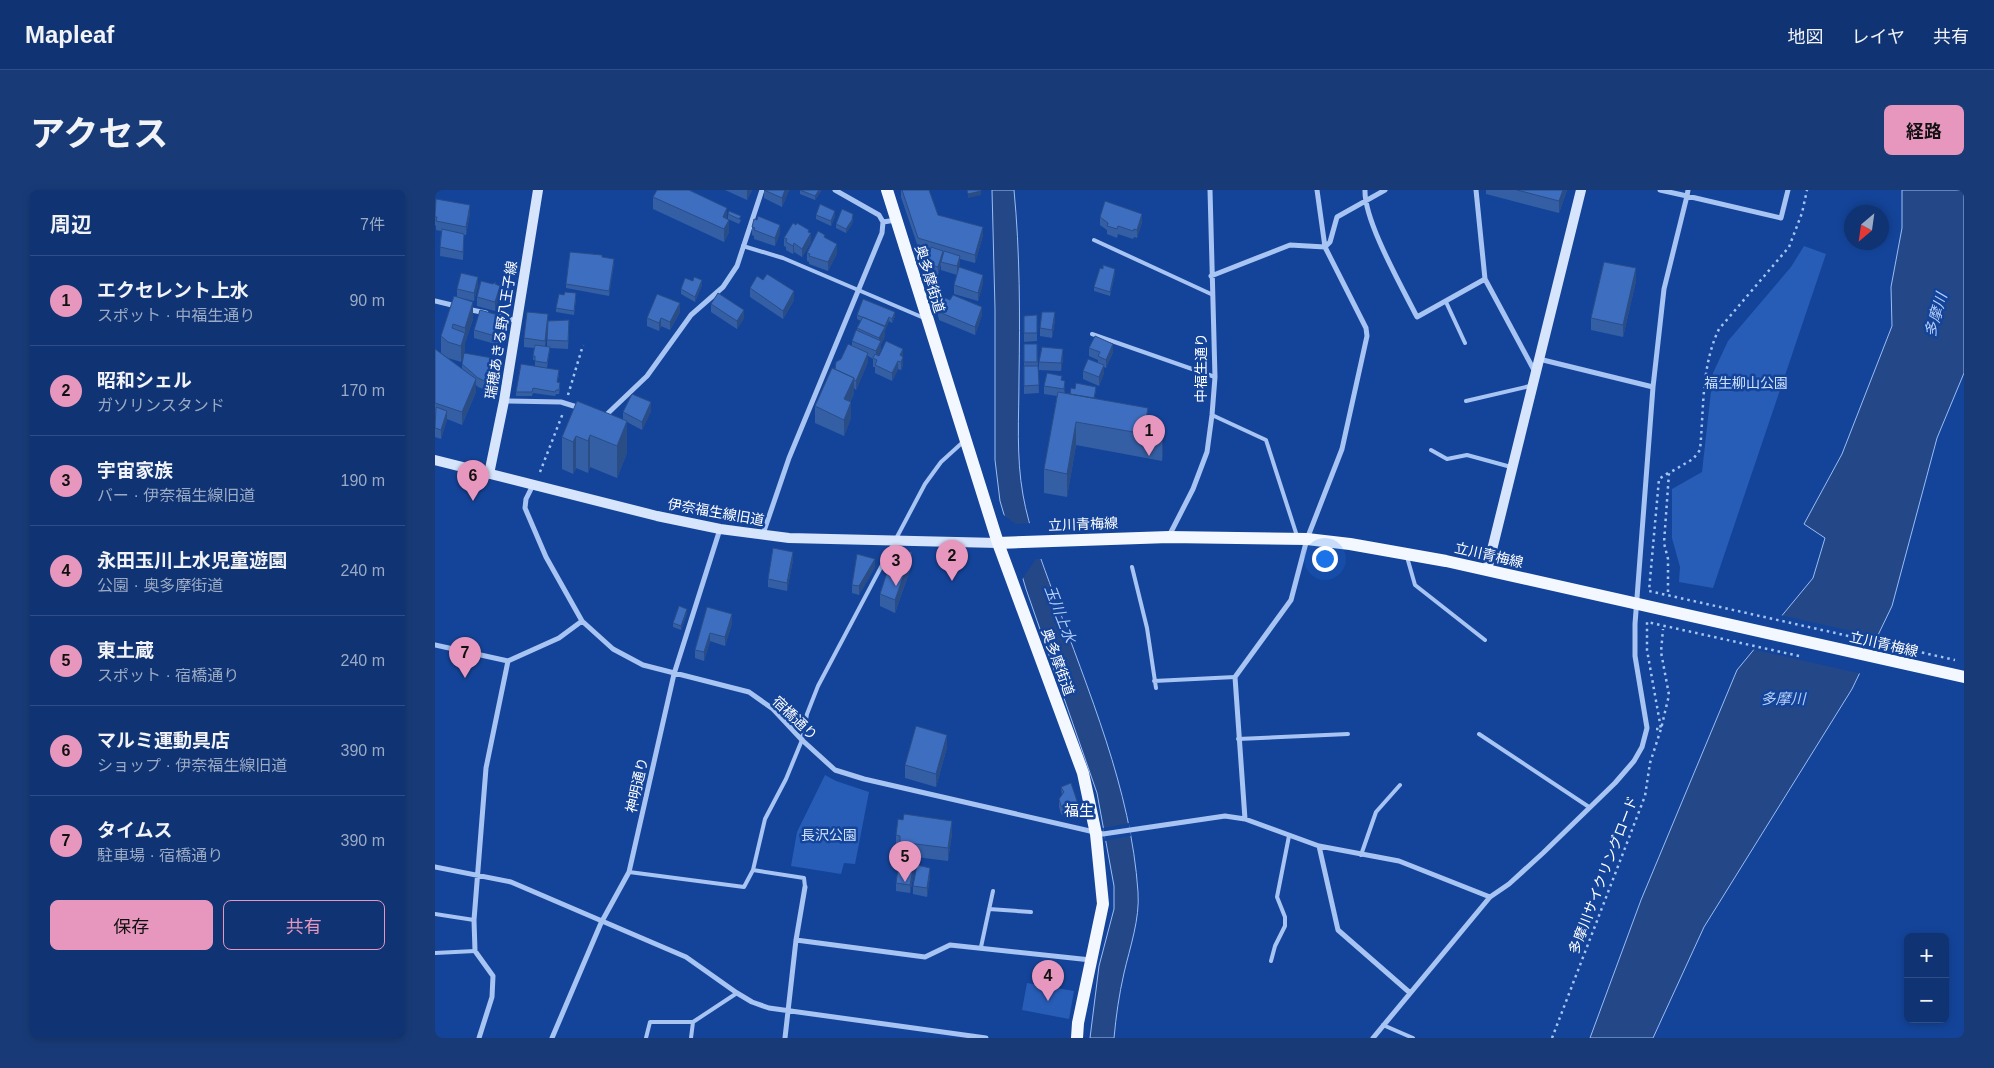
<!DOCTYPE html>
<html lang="ja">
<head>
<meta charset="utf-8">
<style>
  body { margin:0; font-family:Helvetica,"Noto Sans JP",sans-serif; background:#183b78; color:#f1f3f6 }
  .controls { position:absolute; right:15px; bottom:15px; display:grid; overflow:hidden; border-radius:8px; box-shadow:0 2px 8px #0003 }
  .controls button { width:45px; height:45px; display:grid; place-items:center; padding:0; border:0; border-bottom:1px solid #2f4e85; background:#0f3373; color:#f1f3f6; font:25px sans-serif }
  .compass { position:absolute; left:1409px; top:15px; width:45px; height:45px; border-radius:50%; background:#0f3373; box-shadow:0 2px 8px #0003; rotate:209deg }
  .you { position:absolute; left:889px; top:368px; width:18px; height:18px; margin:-12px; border:4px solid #fff; border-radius:50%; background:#1a73e8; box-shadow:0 0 0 8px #1a73e833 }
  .badge { display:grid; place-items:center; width:32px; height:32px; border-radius:50%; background:#e797bd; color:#111; font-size:16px; font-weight:700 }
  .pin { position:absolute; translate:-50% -41px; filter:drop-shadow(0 1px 2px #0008) }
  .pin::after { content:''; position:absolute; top:26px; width:18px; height:15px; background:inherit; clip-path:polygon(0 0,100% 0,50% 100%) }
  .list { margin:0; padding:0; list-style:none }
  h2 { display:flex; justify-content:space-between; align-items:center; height:65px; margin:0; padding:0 20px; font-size:21px }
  h2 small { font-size:16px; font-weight:400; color:#9baac4 }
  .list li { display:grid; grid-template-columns:32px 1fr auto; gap:15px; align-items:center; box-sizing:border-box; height:90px; padding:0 20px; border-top:1px solid #2f4e85 }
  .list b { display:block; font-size:19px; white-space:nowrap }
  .list p { margin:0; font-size:16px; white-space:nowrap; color:#9baac4 }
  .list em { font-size:16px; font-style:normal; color:#9baac4 }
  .actions { display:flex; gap:10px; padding:15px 20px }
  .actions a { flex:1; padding:11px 0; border:1px solid #e797bd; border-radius:8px; text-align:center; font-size:18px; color:#e797bd }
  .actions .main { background:#e797bd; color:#111 }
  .map { position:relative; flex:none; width:1529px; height:848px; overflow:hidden; border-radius:8px }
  header { display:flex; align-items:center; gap:30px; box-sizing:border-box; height:70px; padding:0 25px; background:#0f3373; border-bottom:1px solid #2f4e85 }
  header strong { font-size:24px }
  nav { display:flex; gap:28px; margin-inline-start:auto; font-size:18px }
  .intro { display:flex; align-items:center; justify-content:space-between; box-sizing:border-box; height:120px; padding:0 30px }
  h1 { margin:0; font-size:35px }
  .button { padding:12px 22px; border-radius:8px; background:#e797bd; color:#111; font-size:18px; font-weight:700 }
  main { display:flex; gap:30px; padding:0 30px }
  aside { flex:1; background:#0f3373; border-radius:8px; box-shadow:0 2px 8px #0003 }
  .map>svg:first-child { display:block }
  .green { fill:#275db7 }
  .water { fill:#244887; stroke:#99bdf5 }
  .pier { fill:#144499 }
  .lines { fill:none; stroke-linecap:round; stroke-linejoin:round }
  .path { stroke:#a7c4f3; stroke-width:2.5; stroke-dasharray:2.5 4; stroke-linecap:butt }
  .lane { stroke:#a7c4f3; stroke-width:4 }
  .street { stroke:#a7c4f3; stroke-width:5 }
  .secondary { stroke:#d6e4fc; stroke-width:10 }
  .primary { stroke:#f3f7ff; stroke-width:12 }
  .wall { fill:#345fa5; fill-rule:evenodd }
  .shaded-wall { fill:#2b4d86 }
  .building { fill:#3d6ec0; stroke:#2b4d86 }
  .labels { text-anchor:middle; stroke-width:5; stroke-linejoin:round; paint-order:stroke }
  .street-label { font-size:14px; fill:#fff; stroke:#144499 }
  .park-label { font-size:14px; fill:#cfe0fd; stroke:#144499 }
  .water-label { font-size:15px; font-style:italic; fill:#b4cef9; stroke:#144499 }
  .neighbourhood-label { font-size:15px; fill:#fff; stroke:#144499 }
</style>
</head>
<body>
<header>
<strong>Mapleaf</strong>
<nav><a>地図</a><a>レイヤ</a><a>共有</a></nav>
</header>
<div class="intro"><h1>アクセス</h1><a class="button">経路</a></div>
<main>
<aside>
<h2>周辺<small>7件</small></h2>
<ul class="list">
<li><span class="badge">1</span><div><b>エクセレント上水</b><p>スポット · 中福生通り</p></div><em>90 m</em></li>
<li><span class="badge">2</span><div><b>昭和シェル</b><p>ガソリンスタンド</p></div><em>170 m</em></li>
<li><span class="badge">3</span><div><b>宇宙家族</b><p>バー · 伊奈福生線旧道</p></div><em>190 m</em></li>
<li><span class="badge">4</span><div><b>永田玉川上水児童遊園</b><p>公園 · 奥多摩街道</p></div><em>240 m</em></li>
<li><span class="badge">5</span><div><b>東土蔵</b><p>スポット · 宿橋通り</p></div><em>240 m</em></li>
<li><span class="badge">6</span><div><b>マルミ運動具店</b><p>ショップ · 伊奈福生線旧道</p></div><em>390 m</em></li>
<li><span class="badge">7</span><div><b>タイムス</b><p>駐車場 · 宿橋通り</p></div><em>390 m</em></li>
</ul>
<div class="actions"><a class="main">保存</a><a>共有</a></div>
</aside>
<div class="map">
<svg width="1529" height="848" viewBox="0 0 1529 848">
  <rect width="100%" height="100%" fill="#144499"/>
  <path class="green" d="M1369 56 1391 64 1278 398 1244 392 1245 377 1237 348V299L1267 282 1278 183 1293 151 1356 77Z
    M390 585 401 591 434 602 420 674 409 673 406 684 356 676 362 642Z
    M592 793 639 801 634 829 587 820Z"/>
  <path class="water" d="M557 0H579C585 62 585 125 584 187 584 227 581 266 588 305 594 339 607 372 619 405 653 502 696 598 703 702 705 729 695 757 689 783 684 805 681 826 679 848H655L664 776 679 719V696L662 603 591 399 565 311 560 270V119Z
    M1467 0H1529V183L1502 248 1457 416 1417 499 1269 737 1218 848H1155L1206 710 1302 480 1378 388 1390 348 1369 334 1407 264 1457 136 1456 97 1467 38Z"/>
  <path class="pier" d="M566 323 581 334 597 333 609 369H601L586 391Z
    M1345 425 1444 447 1427 484 1316 459Z
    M694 633 696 646 670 651 668 638Z"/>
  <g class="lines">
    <path class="path" d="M133 205 148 155
      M105 282 128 223
      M1233 283 1224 289 1214 401 1520 470
      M1233 402V369L1229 353 1234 283 1258 269 1265 260C1269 220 1266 176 1284 139L1354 57 1367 23 1372 0
      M1221 539H1226L1212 460V432L1364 466
      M1117 848 1210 606 1215 573 1226 539 1234 505 1226 462 1228 439"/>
    <path class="lane" d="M659 50 776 104
      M308 56 348 68 489 128
      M1011 112 1030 153
      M657 144 780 187
      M1031 211 1095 196
      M777 225 831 250 862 346
      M996 260 1012 269 1032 265 1076 277
      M972 367 980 395 1050 450
      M697 377 712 438 721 498
      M719 491 800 487
      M1044 544 1154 617
      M803 549 913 544
      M926 665 941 622 965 595
      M318 680 369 688 370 697
      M194 682 309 697 318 680 330 629 351 589 367 550 372 524 383 496 490 294 506 272 528 252
      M554 719 596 722
      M0 724 39 730
      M546 757 558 701
      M0 763 40 761
      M836 771 840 756 850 736V727L842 707 854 646
      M948 835 978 848
      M211 848 215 832H258
      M256 848 258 832 302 803"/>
    <path class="street" d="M400 0 444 25 448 32 461 30
      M930 0C929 31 967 97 982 127L1050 89
      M1041 0 1050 89 1100 182
      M1225 0 1252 6 1253 0
      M776 86 855 55 890 57 895 52 902 27 950 0
      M0 111 21 116
      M32 119 51 123
      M64 126 82 131
      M1104 169 1218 197
      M70 211 126 212 145 218
      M169 227 212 186 256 125 288 97 302 76 327 0
      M98 295 91 309 90 318 111 367 147 431 178 459 208 475 314 502 338 519 367 550 400 580 429 589 668 644 790 626 810 629 884 656 964 671 1055 707
      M328 344 354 268 447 43 448 32
      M734 346 758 299 772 262 777 225 780 187 775 0
      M0 455 73 471 124 448 147 431
      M810 629 800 487 856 410 872 349 907 259 932 146 931 138 890 57 882 0
      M884 656 903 740 974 802
      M0 677 76 692 251 767 302 803 317 812 334 818 551 848
      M361 750 490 767 515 755 656 770
      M44 848 57 807 58 786 40 761 39 730 51 578 73 471
      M117 848 166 733 194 682 239 484 285 339
      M350 848 361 750 370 697
      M938 848 1055 707 1074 694 1108 663 1180 593 1199 571 1207 557 1212 538 1200 466V434L1218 197 1229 99 1252 6 1346 28 1353 0"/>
    <path class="secondary" d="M0 270 222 326 285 339 354 348 563 353
      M54 284 69 211 103 0
      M1052 380 1146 0"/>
    <path class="primary" d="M452 0 563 353 648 583 661 644 668 714 643 833 642 848
      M563 353 734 347 872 349 915 354 1011 371 1529 487"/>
  </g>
  <path class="wall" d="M290 0H317L312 10Z
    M329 0H354L347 17 329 8Z
    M365 0H386V1L380 10 365 4Z
    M466 0 503 25 548 45 540 73 525 69 524 77 548 93 543 111 519 104V95L522 85 506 80V74L503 85 487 80V72L495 62V60L483 57 466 7Z
    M1051 0H1132L1124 23 1051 4Z
    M218 7 292 29 294 42 289 52 218 19Z
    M0 15 35 23 31 45H29L28 70 5 66 6 41 1 40V36L0 35Z
    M293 24 306 30 304 34 293 29Z
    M381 25 400 26 396 36 381 29Z
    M665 27 707 32 702 48 699 47 698 49 683 44 682 48 672 44V40L665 35Z
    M418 28 417 34 411 43 401 38V34Z
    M317 37 345 43 340 56 319 49V46L317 45Z
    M374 43 376 52 367 67 359 62 358 64 351 60V57L349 56V48Z
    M390 48 402 63 393 81 374 74V72L372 71V63Z
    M167 67 179 73 174 106 131 98V94Z
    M680 83 675 106 659 101V97Z
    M328 90 359 110 348 129 315 107V98Z
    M1201 91 1188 147 1156 140V128Z
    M58 94 61 95 65 104 60 121 42 116V107Z
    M43 95 39 111 22 107V99Z
    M267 95 260 112 246 104V99Z
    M500 104 547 125 540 145 504 130 500 112Z
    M129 105 141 108 139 125 121 122V118Z
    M19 106 38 129 30 153V159L26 172 13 168 6 163V146Z
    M276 114 309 128 302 139 276 122Z
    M245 122 235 140 226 136 224 141 212 136V128Z
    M422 125 460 126 457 133 454 131 450 140V146L446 154V159L443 166 468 167V175L466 180 463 179 457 191 440 183V177H438V169L433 166V172L421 200 419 198V204L415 212 416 228 409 246 380 233V216L400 179 406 169 417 156V151L422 141V138L426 131 422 129Z
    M602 125V151L589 152V126Z
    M620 130 617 148 605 146V138Z
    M113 131 134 138 133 159 115 158 112 178 100 176V170H98L99 158 89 157V148ZM113 134 112 150V157H110Z
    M70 135 64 155 39 148V140Z
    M589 154H602L604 203 589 204Z
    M654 158 678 162 671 178 669 177V183L664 196 648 189V181L663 173V170L654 166Z
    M0 159 27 179V174L63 178 58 203 43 197 41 195V202L27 235 12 229 6 249 0 247Z
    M628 168 626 181 604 180V172Z
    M124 185 122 193 125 197 124 204H121L120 206 98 203 97 206H81V202Z
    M627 190 630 199V203L635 204 640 199 661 201 659 209 713 230 720 236 728 238V261L727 271 641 255 632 307 609 303V279L622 206 609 204V196Z
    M216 221 207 240 192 232V263L182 288 155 277 153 283 141 278 138 284 127 279V247L188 230V222Z
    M358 370 352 401 333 397V389Z
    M477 374 460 423 445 416V404Z
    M440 377 424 405 417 403V395Z
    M272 417 297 433 290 456 275 451 269 471 260 468V460Z
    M252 423 246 440 238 437V433Z
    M512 557 501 597 470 588V575Z
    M626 597 643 614V623L628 625 626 624 624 617V609L627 606Z
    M517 643 513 671 465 665V658L461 657V645Z
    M479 683 475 703 461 701V693Z
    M495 686 492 707 478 704V696Z"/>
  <path class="shaded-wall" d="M312 0H317L312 10Z
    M350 0H354L347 17V8Z
    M384 0H386V1L380 10V6Z
    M1128 0H1132L1124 23V11Z
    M546 1V5L533 8V4Z
    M35 15V23L31 45V37Z
    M292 18V30L288 27Z
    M400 21V26L396 36V31Z
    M418 24 417 34 411 43V39Z
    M707 24V32L702 48V40Z
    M294 30V42L289 52V39Z
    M345 35V43L340 56V48Z
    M548 37V45L540 73V65Z
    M374 40V46L376 43V52L367 67V59Z
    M359 53V62L358 64V56Z
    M402 54V63L393 81V72Z
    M508 61V69L506 72 503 85V77Z
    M525 66V74L522 85V76Z
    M179 69V73L174 106V101Z
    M1201 78V91L1188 147V135Z
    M680 79V83L675 106V102Z
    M548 85V93L543 111V103Z
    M43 87V95L39 111V103Z
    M267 90V95L260 112V107Z
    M65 96V104L60 121V112Z
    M359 101V110L348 129V121Z
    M38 112V129L30 153V159L26 172V156L30 144V138Z
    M245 113V122L235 140V132Z
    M547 117V125L540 145V137Z
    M309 120V128L302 139V131Z
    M460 122V126L457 133V129Z
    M620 122V130L617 148V140Z
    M113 124V133L110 159V151Z
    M70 127V135L64 155V147Z
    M454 127V131L450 141V136Z
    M226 128V136L224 141V133Z
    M450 137V146L446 154V159L441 170V161L444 153V148Z
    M678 154V162L671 178V170Z
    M468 159V167L465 165Z
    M628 159V168L626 181V173Z
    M433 163V172L421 200V191Z
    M468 167V175L466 180V172Z
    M63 169V178L58 203V195Z
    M463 171V179L457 191V183Z
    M669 175V183L664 196V187Z
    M419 188V204L409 226V209Z
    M41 189V202L27 235V222Z
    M630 191V199L629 208V199Z
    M216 212V221L207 240V232Z
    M416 212V228L409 246V230Z
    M12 221V230L6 249V240Z
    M192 231V263L182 288V256Z
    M641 232V255L632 307V284Z
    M728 238V261L727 271V247Z
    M155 245V277L153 283V251Z
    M141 246V278L138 284V252Z
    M358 362V370L352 401V393Z
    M477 362V374L460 423V410Z
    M440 369V377L424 405V396Z
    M252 419V423L246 440V436Z
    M297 424V433L290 456V447Z
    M275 443V451L269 471V462Z
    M512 545V557L501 597V584Z
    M517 631V643L513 671V658Z
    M479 674V683L475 703V695Z
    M495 678V686L492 707V698Z"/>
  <path class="building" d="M222 0H254L292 18 288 27 294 30 289 39 218 7Z
    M329 0H350L347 8Z
    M365 0H384L380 6Z
    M467 0H494L503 25 548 37 540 65 483 48Z
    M532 0H546V1L533 4Z
    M1082 0H1128L1124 11Z
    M1 9 35 15 31 37 1 31 2 27H0Z
    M670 11 707 24 702 40 699 39 698 41 683 36 682 39 672 36 673 33 665 27Z
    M385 14 400 21 396 31 381 25Z
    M407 19 418 24 417 30 411 39 401 34Z
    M294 21 306 26 304 29 293 24Z
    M323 26 345 35 340 48 319 40 320 38 317 37 319 29 322 30Z
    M358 33 361 35 362 33 374 40 373 42 376 43 367 59 359 53 358 56 351 52 352 49 349 48Z
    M7 39 29 44 28 62 5 57Z
    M383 41 390 45 389 47 402 54 393 72 374 66 375 64 372 63Z
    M496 57 508 61 503 77 487 72 491 61 495 62Z
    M509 61 525 66 522 76 506 72Z
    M135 62 167 65V67L179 69 174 101 131 94Z
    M1169 72 1201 78 1188 135 1156 128Z
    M668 75 680 79 675 102 659 97 665 78 668 79Z
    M524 77 548 85 543 103 519 95Z
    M26 83 43 87 39 103 22 99Z
    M332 84 359 101 348 121 315 98 322 86 328 90Z
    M259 87 267 90 260 107 246 99 250 88 258 91Z
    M46 91 58 94 61 92 60 94 65 96 60 112 42 107Z
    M130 102 141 103 139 121 121 118 124 104 129 105Z
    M283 103 309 120 302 131 276 114Z
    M222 104 245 113 235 132 226 128 224 133 212 128Z
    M500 104 515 110 518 105 547 117 540 137 504 122Z
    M19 106 38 112 30 138 18 134 17 138 30 143 26 156 13 152 6 146Z
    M428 109 460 122 457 129 454 127 450 136 422 125Z
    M45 120 70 127 64 147 39 140Z
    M92 122 113 124 110 151 89 148Z
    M607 122H620L617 140 605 138Z
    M602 125V143H589V126Z
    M428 127 450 137 444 148 422 138Z
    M134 130 133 151 112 150 113 131Z
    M421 140 446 151 441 161 417 151Z
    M660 146 678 154 671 170 663 166 665 162 654 158Z
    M451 151 468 159 465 165 468 167 466 172 463 171 457 183 440 175 442 170 438 168 440 164 444 166Z
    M413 154 433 163 421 191 419 190V188L400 179 401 172 406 169Z
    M589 154H602V172H589Z
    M100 155 115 157 112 173 100 171V166H98Z
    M607 157 628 159 626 173 604 172Z
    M0 159 41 189 27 222 0 213Z
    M29 163 63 169 58 195 43 188 27 174Z
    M653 169 669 175 664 187 648 181Z
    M86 174 124 180 122 192 125 193 124 200H121L120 202 98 198 97 202H81Z
    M589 176H603L604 195 589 196Z
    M397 178 419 188 409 209 416 212 409 230 380 216Z
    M612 183 627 186 626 190 630 191 629 199 609 196Z
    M641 193 661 197 659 208 635 204 636 198 640 199Z
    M623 202 713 218 711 229 720 231 719 236 728 238 727 247 641 232 632 284 609 279Z
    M197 204 216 212 207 232 188 222Z
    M142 211 192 231 182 256 155 245 153 251 141 246 138 252 127 247Z
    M1 217 12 221 6 240 0 238Z
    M338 358 358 362 352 393 333 389Z
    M459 361 477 362 460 410 445 404Z
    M422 364 440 369 424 396 417 395Z
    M244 416 252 419 246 436 238 433Z
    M272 417 297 424 290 447 275 443 269 462 260 460Z
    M481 536 512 545 501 584 470 575Z
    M636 593 643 614 628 617 626 616 624 609 629 602 626 597Z
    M469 624 517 631 513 658 465 652V646L461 645 463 629 468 630Z
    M464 673 479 674 475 695 461 693Z
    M482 675 495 678 492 698 478 696Z"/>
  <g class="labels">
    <g class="street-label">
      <text transform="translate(495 89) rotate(73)" y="5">奥多摩街道</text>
      <text transform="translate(66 140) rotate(-81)" y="5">瑞穂あきる野八王子線</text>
      <text transform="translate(766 178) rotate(-90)" y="5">中福生通り</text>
      <text transform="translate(281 322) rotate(10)" y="5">伊奈福生線旧道</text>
      <text transform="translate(648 334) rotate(-2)" y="5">立川青梅線</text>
      <text transform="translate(1054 365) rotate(13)" y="5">立川青梅線</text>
      <text transform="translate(1449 454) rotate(13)" y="5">立川青梅線</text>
      <text transform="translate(623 472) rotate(70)" y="5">奥多摩街道</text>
      <text transform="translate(360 528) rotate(44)" y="5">宿橋通り</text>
      <text transform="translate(202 595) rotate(-77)" y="5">神明通り</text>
      <text transform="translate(1168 685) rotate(-69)" y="5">多摩川サイクリングロード</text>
    </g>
    <g class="park-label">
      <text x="1311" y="198">福生柳山公園</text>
      <text x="394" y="650">長沢公園</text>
    </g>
    <g class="water-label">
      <text transform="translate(1501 125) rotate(-74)" y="5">多摩川</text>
      <text transform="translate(625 424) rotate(69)" y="5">玉川上水</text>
      <text x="1348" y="514">多摩川</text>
    </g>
    <g class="neighbourhood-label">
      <text x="644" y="626">福生</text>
    </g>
  </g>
</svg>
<div class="controls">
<button>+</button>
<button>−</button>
</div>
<svg class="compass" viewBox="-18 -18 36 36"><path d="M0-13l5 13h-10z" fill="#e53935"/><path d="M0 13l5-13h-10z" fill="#9baac4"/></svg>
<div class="you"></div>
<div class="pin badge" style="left:714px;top:266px">1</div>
<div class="pin badge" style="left:517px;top:391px">2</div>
<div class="pin badge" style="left:461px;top:396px">3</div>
<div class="pin badge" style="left:613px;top:811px">4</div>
<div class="pin badge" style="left:470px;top:692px">5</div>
<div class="pin badge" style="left:38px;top:311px">6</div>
<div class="pin badge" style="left:30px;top:488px">7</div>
</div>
</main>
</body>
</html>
